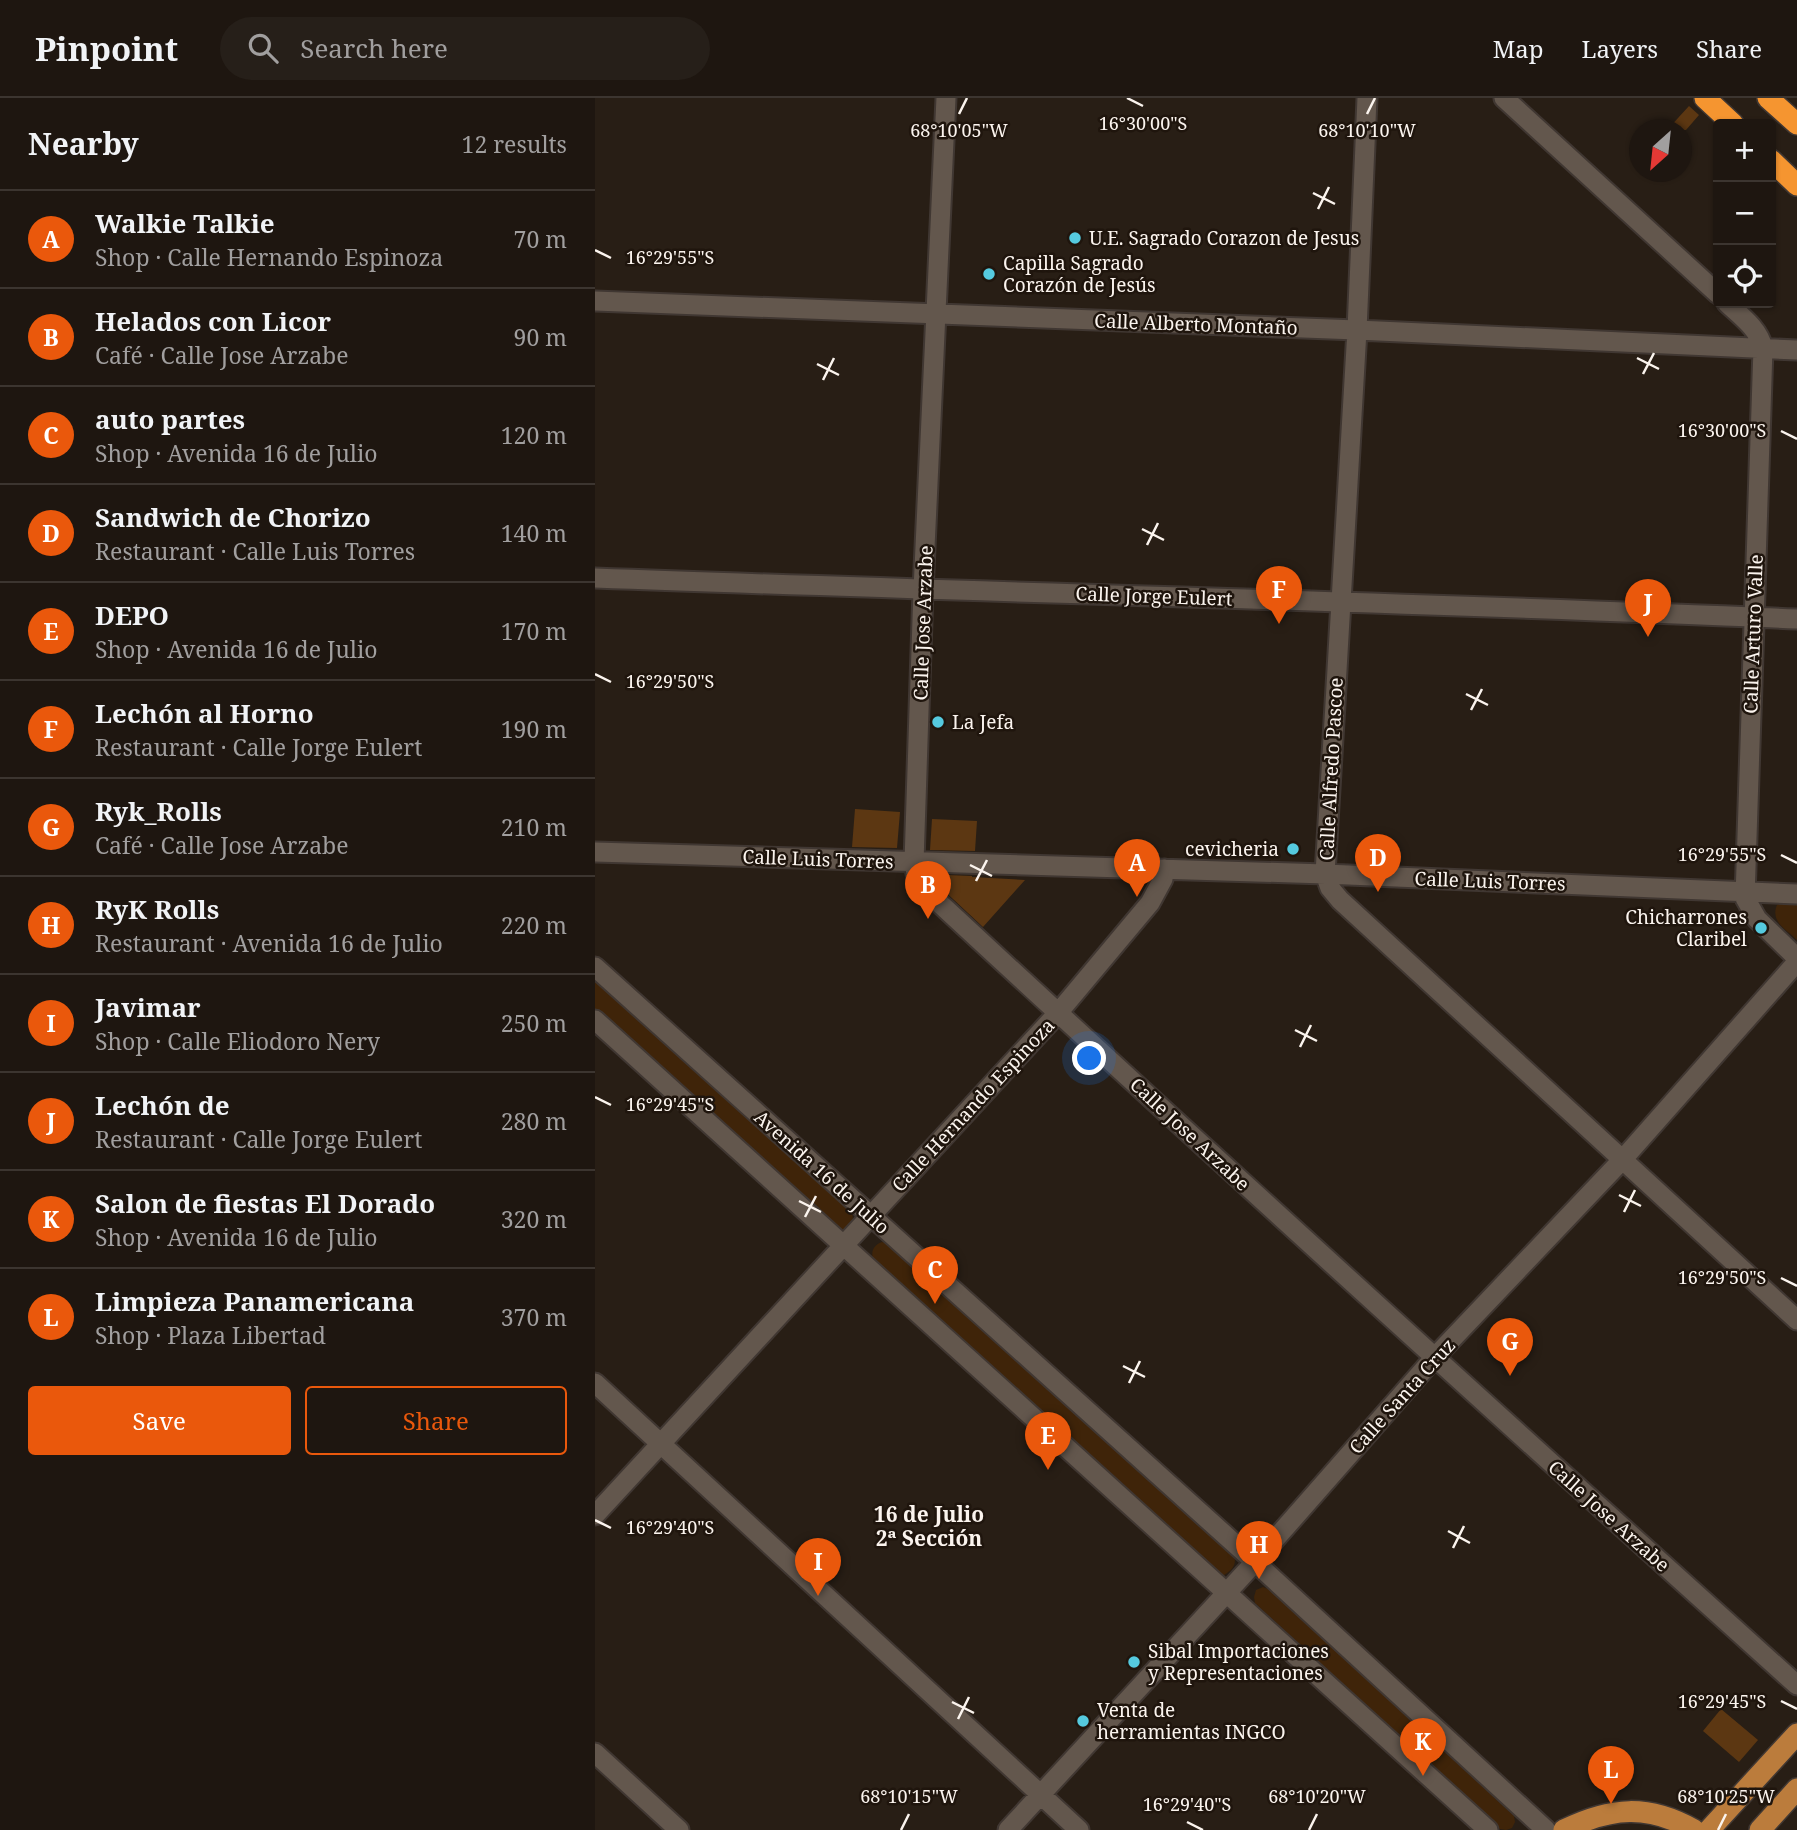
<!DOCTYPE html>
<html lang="en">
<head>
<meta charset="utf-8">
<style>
  body { margin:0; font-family:"Noto Serif",serif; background:#261f19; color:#f1f3f6 }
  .controls { position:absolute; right:21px; top:21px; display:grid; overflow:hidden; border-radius:7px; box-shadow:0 2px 5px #0004 }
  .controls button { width:63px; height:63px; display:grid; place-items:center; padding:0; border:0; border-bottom:2px solid #3c3530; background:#1e1610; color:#f1f3f6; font:35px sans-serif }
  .compass { position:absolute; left:1034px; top:21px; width:63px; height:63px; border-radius:50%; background:#1e1610; box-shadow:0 2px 5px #0004; rotate:207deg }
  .you { position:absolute; left:495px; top:961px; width:24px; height:24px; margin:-18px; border:5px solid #fff; border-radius:50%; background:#1a73e8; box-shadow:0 0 0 10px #1a73e833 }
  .badge { display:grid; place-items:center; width:46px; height:46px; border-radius:50%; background:#ea580c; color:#fff; font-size:23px; font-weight:700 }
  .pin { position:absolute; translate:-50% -58px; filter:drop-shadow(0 2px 4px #0008) }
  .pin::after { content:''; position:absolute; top:37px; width:24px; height:21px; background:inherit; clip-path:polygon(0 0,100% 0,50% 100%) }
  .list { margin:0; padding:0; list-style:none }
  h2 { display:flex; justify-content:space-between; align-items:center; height:91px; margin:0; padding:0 28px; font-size:30px }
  h2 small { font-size:23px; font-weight:400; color:#a19f9f }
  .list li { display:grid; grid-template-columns:46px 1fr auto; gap:21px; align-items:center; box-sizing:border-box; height:98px; padding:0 28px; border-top:2px solid #3c3530 }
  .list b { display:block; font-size:26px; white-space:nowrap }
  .list p { margin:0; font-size:23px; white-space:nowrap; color:#a19f9f }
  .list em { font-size:23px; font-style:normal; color:#a19f9f }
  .actions { display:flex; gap:14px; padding:21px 28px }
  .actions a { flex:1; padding:16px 0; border:2px solid #ea580c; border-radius:7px; text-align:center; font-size:24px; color:#ea580c }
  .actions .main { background:#ea580c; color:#fff }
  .icon { flex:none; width:38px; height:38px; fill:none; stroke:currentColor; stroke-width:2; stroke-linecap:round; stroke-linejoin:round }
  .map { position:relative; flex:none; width:1202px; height:1732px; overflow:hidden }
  header { display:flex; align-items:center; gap:42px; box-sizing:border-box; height:98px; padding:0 35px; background:#1e1610; border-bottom:2px solid #3c3530 }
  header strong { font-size:33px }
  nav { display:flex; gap:38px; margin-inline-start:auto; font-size:24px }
  .search { width:490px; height:63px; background:#261f19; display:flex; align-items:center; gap:18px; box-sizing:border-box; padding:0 24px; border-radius:38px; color:#a19f9f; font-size:26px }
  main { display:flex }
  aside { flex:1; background:#1e1610 }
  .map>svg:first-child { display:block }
  .green { fill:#3f2409 }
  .building { fill:#5c3712 }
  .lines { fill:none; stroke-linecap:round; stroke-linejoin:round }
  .minor-casing { stroke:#403732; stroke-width:23 }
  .major-casing { stroke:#403732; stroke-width:24 }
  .highway-casing { stroke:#403732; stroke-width:24 }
  .minor { stroke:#63574d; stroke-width:19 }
  .major { stroke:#bb7c3c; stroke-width:21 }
  .highway { stroke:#f59530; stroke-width:21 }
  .ticks { fill:none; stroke:#fbf4ee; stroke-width:2.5 }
  .poi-dot { fill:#55cadf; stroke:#1f150d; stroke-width:2.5 }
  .labels { text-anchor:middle; stroke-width:5; stroke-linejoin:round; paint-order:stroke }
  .poi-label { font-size:19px; fill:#fbf4ee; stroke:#1f150d; text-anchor:start }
  .street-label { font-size:19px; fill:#fbf4ee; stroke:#1f150d }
  .neighbourhood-label { font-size:21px; font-weight:bold; fill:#fbf4ee; stroke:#1f150d }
  .ticks-label { font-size:18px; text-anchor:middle; fill:#fbf4ee; stroke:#1f150d; stroke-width:5; stroke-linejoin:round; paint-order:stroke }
</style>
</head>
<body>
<header>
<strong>Pinpoint</strong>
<div class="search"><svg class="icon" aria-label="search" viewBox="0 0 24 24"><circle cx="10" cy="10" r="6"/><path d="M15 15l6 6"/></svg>Search here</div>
<nav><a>Map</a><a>Layers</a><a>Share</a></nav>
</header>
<main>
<aside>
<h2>Nearby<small>12 results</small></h2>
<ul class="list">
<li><span class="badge">A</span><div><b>Walkie Talkie</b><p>Shop · Calle Hernando Espinoza</p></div><em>70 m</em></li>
<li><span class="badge">B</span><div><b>Helados con Licor</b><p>Café · Calle Jose Arzabe</p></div><em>90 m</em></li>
<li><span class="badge">C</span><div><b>auto partes</b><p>Shop · Avenida 16 de Julio</p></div><em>120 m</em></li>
<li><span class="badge">D</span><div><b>Sandwich de Chorizo</b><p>Restaurant · Calle Luis Torres</p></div><em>140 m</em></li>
<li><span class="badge">E</span><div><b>DEPO</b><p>Shop · Avenida 16 de Julio</p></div><em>170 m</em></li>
<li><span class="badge">F</span><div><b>Lechón al Horno</b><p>Restaurant · Calle Jorge Eulert</p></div><em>190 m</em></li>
<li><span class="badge">G</span><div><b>Ryk_Rolls</b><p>Café · Calle Jose Arzabe</p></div><em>210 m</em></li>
<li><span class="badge">H</span><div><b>RyK Rolls</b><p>Restaurant · Avenida 16 de Julio</p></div><em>220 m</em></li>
<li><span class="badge">I</span><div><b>Javimar</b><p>Shop · Calle Eliodoro Nery</p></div><em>250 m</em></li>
<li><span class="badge">J</span><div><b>Lechón de</b><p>Restaurant · Calle Jorge Eulert</p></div><em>280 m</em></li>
<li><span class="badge">K</span><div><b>Salon de fiestas El Dorado</b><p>Shop · Avenida 16 de Julio</p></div><em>320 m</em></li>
<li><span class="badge">L</span><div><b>Limpieza Panamericana</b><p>Shop · Plaza Libertad</p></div><em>370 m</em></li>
</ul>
<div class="actions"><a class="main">Save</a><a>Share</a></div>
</aside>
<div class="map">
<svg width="1202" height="1732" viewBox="0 0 1202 1732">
  <rect width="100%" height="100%" fill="#281e15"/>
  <path class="green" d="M1190 805H1202V842C1191 831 1175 824 1182 807Z
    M0 877 257 1113 258 1122 254 1131 246 1133 0 914Z
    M287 1144 294 1146 639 1456C642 1466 638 1472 629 1477L620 1475 279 1165C276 1156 276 1148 287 1144Z
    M668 1489 675 1492 919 1718 920 1724 917 1730 911 1732 905 1731 660 1505 659 1499 661 1492Z"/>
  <path class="building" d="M1094 8 1104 17 1091 32H1072Z
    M260 711 305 714 302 750 257 749Z
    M337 721 382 723 380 753 335 752Z
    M352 777 377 778V779L430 782 388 829 344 788 347 780Z
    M1126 1611 1163 1642 1144 1664 1108 1633Z"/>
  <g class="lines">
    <defs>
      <path id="minor" d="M351 0 328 492 319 764 322 781 327 789C616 1057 909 1323 1202 1587
        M772 0 762 232 730 776 735 790 745 802 1202 1222
        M909 0 1123 196
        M0 203 762 232 1202 252
        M1132 205C1146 218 1164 231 1168 250L1150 800 1162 821 1202 860
        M0 480C401 495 802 503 1202 521
        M0 754 730 776 1202 796
        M0 869 660 1464 951 1732
        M0 922 893 1732
        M0 1285 484 1732
        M0 1417 463 915 555 805 568 781 569 771
        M0 1655 84 1732
        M413 1732 660 1464 839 1260 1028 1061 1202 864"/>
      <path id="major" d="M969 1732C1016 1709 1053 1706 1099 1732
        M1114 1732 1202 1636
        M1165 1732 1202 1691"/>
      <path id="highway" d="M1110 0 1138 26
        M1173 0 1202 26
        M1176 62 1202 87"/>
    </defs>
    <use href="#minor" class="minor-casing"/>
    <use href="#major" class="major-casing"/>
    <use href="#highway" class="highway-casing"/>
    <use href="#minor" class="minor"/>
    <use href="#major" class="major"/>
    <use href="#highway" class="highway"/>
  </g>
  <path class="ticks" d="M532 0 548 8M364 16 372 0M772 16 780 0M718 95 740 106M723 111 734 89M0 152 16 160M1042 260 1064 271M222 266 244 277M1048 276 1059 255M228 282 239 260M1186 333 1202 341M547 431 569 442M552 447 563 425M0 576 16 584M871 596 893 607M876 612 887 591M1186 757 1202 765M375 767 397 778M381 783 392 762M700 932 722 943M705 949 716 927M0 999 16 1007M1024 1097 1046 1108M204 1103 226 1114M1029 1114 1040 1092M210 1119 221 1098M1186 1180 1202 1188M528 1268 550 1279M534 1285 545 1263M0 1422 16 1430M853 1433 875 1445M858 1450 869 1428M1186 1603 1202 1611M357 1604 379 1615M363 1621 374 1599M592 1724 608 1732M306 1732 314 1716M714 1732 722 1716M1123 1732 1131 1716"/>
  <g class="poi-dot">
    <circle cx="480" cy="140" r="7"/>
    <circle cx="394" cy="176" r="7"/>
    <circle cx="343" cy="624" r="7"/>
    <circle cx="698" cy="751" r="7"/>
    <circle cx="1166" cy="830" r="7"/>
    <circle cx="539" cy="1564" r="7"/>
    <circle cx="488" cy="1623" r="7"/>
  </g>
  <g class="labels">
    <g class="poi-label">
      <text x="494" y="147">U.E. Sagrado Corazon de Jesus</text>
      <text x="408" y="172">Capilla Sagrado<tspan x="408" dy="22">Corazón de Jesús</tspan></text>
      <text x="357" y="631">La Jefa</text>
      <text x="684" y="758" text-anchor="end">cevicheria</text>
      <text x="1152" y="826" text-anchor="end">Chicharrones<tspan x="1152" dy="22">Claribel</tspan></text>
      <text x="553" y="1560">Sibal Importaciones<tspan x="553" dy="22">y Representaciones</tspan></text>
      <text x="502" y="1619">Venta de<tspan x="502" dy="22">herramientas INGCO</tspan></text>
    </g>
    <g class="street-label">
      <text transform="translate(601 226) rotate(2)" y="7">Calle Alberto Montaño</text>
      <text transform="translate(559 498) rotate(2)" y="7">Calle Jorge Eulert</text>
      <text transform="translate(328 525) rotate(-88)" y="7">Calle Jose Arzabe</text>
      <text transform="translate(1158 536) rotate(-88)" y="7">Calle Arturo Valle</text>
      <text transform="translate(736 671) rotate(-87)" y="7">Calle Alfredo Pascoe</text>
      <text transform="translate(223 761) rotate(2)" y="7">Calle Luis Torres</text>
      <text transform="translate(895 783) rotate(2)" y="7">Calle Luis Torres</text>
      <text transform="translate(378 1007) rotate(-47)" y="7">Calle Hernando Espinoza</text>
      <text transform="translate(595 1036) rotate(43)" y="7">Calle Jose Arzabe</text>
      <text transform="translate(227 1074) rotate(42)" y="7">Avenida 16 de Julio</text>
      <text transform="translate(807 1298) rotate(-48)" y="7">Calle Santa Cruz</text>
      <text transform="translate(1014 1418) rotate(42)" y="7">Calle Jose Arzabe</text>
    </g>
    <g class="neighbourhood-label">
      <text x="334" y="1424">16 de Julio<tspan x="334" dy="24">2ª Sección</tspan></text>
    </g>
  </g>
  <g class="ticks-label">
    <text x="548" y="32">16°30'00"S</text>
    <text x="364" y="39">68°10'05"W</text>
    <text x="772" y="39">68°10'10"W</text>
    <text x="75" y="166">16°29'55"S</text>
    <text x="1127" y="339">16°30'00"S</text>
    <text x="75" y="590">16°29'50"S</text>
    <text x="1127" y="763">16°29'55"S</text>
    <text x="75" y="1013">16°29'45"S</text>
    <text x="1127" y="1186">16°29'50"S</text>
    <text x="75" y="1436">16°29'40"S</text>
    <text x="1127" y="1610">16°29'45"S</text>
    <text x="314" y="1705">68°10'15"W</text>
    <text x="722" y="1705">68°10'20"W</text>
    <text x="1131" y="1705">68°10'25"W</text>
    <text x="592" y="1713">16°29'40"S</text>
  </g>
</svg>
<div class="controls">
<button>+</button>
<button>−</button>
<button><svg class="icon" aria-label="locate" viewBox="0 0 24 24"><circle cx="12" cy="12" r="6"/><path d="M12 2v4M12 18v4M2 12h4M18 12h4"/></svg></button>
</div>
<svg class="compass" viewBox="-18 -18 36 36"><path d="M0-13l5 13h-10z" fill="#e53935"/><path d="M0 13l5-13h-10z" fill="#a19f9f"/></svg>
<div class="you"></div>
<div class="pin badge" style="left:542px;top:799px">A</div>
<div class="pin badge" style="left:333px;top:821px">B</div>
<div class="pin badge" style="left:340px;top:1206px">C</div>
<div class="pin badge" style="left:783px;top:794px">D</div>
<div class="pin badge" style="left:453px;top:1372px">E</div>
<div class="pin badge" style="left:684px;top:526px">F</div>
<div class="pin badge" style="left:915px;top:1278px">G</div>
<div class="pin badge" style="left:664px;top:1481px">H</div>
<div class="pin badge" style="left:223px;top:1498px">I</div>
<div class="pin badge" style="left:1053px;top:539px">J</div>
<div class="pin badge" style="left:828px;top:1678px">K</div>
<div class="pin badge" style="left:1016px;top:1706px">L</div>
</div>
</main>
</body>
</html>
